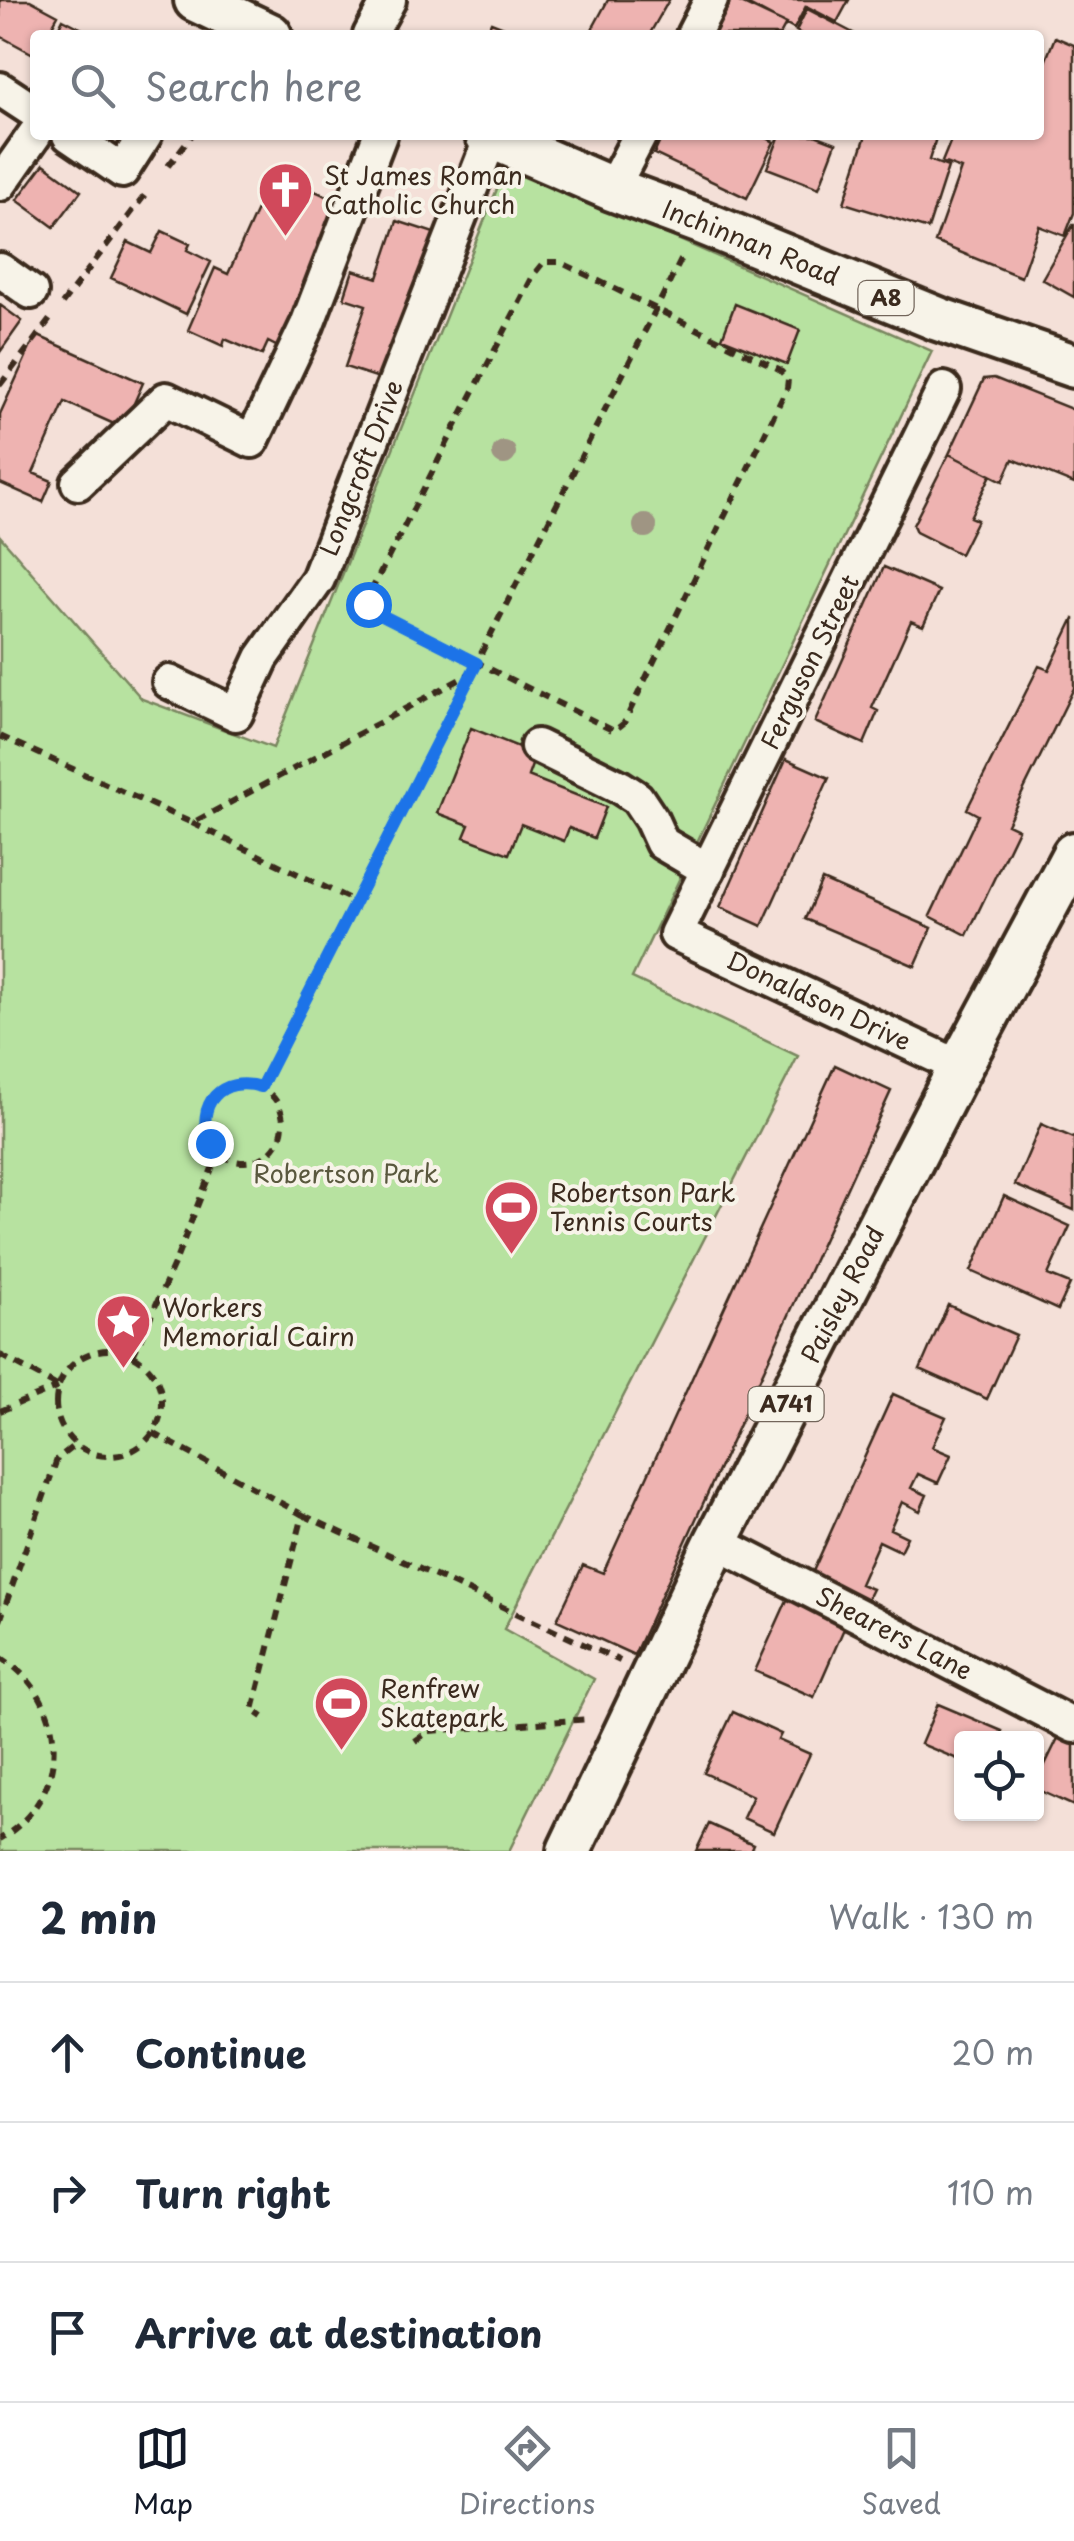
<!DOCTYPE html>
<html lang="en">
<head>
<meta charset="utf-8">
<style>
  body { margin:0; font-family:"Playpen Sans",sans-serif; background:#f2f2f3; color:#1f2937 }
  .controls { position:absolute; right:30px; bottom:30px; display:grid; overflow:hidden; border-radius:10px; box-shadow:0 2px 8px #0004 }
  .controls button { width:90px; height:90px; display:grid; place-items:center; padding:0; border:0; border-bottom:2px solid #e0e1e3; background:#fff; color:#1f2937; font:50px sans-serif }
  .stop { position:absolute; width:30px; height:30px; margin:-22px; border:8px solid #1a73e8; border-radius:50%; background:#fff }
  .stop.end { background:#1a73e8; border-color:#fff; box-shadow:0 2px 10px #0008 }
  .list { margin:0; padding:0; list-style:none }
  h2 { display:flex; justify-content:space-between; align-items:center; height:130px; margin:0; padding:0 40px; font-size:42px }
  h2 small { font-size:32px; font-weight:400; color:#747a83 }
  .list li { display:grid; grid-template-columns:65px 1fr auto; gap:30px; align-items:center; box-sizing:border-box; height:140px; padding:0 40px; border-top:2px solid #e0e1e3 }
  .list b { display:block; font-size:38px; white-space:nowrap }
  .list em { font-size:32px; font-style:normal; color:#747a83 }
  .icon { flex:none; width:55px; height:55px; fill:none; stroke:currentColor; stroke-width:2; stroke-linecap:round; stroke-linejoin:round }
  .map { position:relative; flex:none; width:1074px; height:1851px; overflow:hidden }
  .search { position:absolute; background:#fff; box-shadow:0 2px 8px #0004; left:30px; right:30px; top:30px; height:110px; display:flex; align-items:center; gap:25px; box-sizing:border-box; padding:0 35px; border-radius:10px; color:#747a83; font-size:38px }
  .sheet { height:550px; background:#fff }
  nav { display:flex; justify-content:space-around; align-items:center; box-sizing:border-box; height:140px; border-top:2px solid #e0e1e3; background:#fff; font-size:28px; color:#747a83 }
  nav a { display:grid; justify-items:center; gap:5px }
  nav .on { color:#111827 }
  .map>svg:first-child { display:block }
  .green { fill:#b7e2a0; stroke:#79865f; stroke-width:2.5 }
  .building { fill:#eeb3b1; stroke:#3b2a1e; stroke-width:2.5 }
  .lines { fill:none; stroke-linecap:round; stroke-linejoin:round }
  .minor-casing { stroke:#3b2a1e; stroke-width:40 }
  .major-casing { stroke:#3b2a1e; stroke-width:50 }
  .path { stroke:#3b2a1e; stroke-width:6; stroke-dasharray:10 8; stroke-linecap:butt }
  .minor { stroke:#f7f3e8; stroke-width:32 }
  .major { stroke:#f7f3e8; stroke-width:42 }
  .tree { fill:#9f9583 }
  .route { stroke:#1a73e8; stroke-width:12 }
  .labels { text-anchor:middle; stroke-width:8; stroke-linejoin:round; paint-order:stroke }
  .shield { fill:#f7f3e8; stroke:#73665b; stroke-width:2.5 }
  .shield-label { font-size:22px; font-weight:bold; fill:#3b2a1e }
  .poi-label { font-size:25px; fill:#3b2a1e; stroke:#f7f3e8; text-anchor:start }
  .street-label { font-size:25px; fill:#3b2a1e; stroke:#f7f3e8 }
  .park-label { font-size:25px; fill:#5a583e; stroke:#f7f3e8 }
</style>
</head>
<body>
<div class="map">
<svg width="1074" height="1851" viewBox="0 0 1074 1851">
  <rect width="100%" height="100%" fill="#f4e0d8"/>
  <filter id="ink" filterUnits="userSpaceOnUse"><feTurbulence type="fractalNoise" baseFrequency=".01" numOctaves="2"/><feDisplacementMap in="SourceGraphic" scale="20" xChannelSelector="R" yChannelSelector="G"/><feConvolveMatrix kernelMatrix="1 2 1 2 8 2 1 2 1" color-interpolation-filters="sRGB"/></filter>
  <g filter="url(#ink)">
    <path class="green" d="M507 164 932 351 632 978 798 1056 504 1629 594 1679 509 1851H0V536L142 699 273 748Z"/>
    <path class="building" d="M0 0H30L58 15 47 35H35V55L0 36Z
      M608 0H669L649 35H589Z
      M727 0H735L786 24 780 35H711Z
      M752 0H849L837 22 806 6 794 29 749 5Z
      M807 9 857 35H803L796 31Z
      M63 19 94 35H55Z
      M491 22 525 35H486Z
      M1055 37 1074 45V213L1065 236 1039 226 1021 277 935 242 961 169 942 162 953 135H1039V60L1045 62Z
      M663 135H761L774 142 747 198 654 154Z
      M780 135H815L836 143 819 188 767 168Z
      M866 135H937L929 160 948 167 928 229 844 203Z
      M44 164 81 191 54 227 17 200Z
      M270 181 288 189 292 181 331 198 329 205 339 209 278 347 268 342 262 355 225 339 223 346 188 330 215 268 228 274Z
      M397 221 434 233 385 380 345 367 366 305 344 298 353 270 378 278Z
      M1073 225H1074V297L1042 279Z
      M162 231 190 244 187 250 211 262 186 314 111 278 128 242 151 253Z
      M735 304 800 330 787 364 722 338Z
      M0 305 22 321 0 352Z
      M36 335 143 383 123 428 65 402 33 473 52 481 43 502 0 483V414Z
      M994 378 1074 410V484L1013 459 1003 481 949 454 984 379Z
      M949 454 991 475 970 517 977 520 960 554 916 532 913 525Z
      M884 567 939 591 923 626 911 621 872 708 878 711 864 744 815 722Z
      M1074 618V688L1007 824 1018 829 967 935 930 916 978 815 967 809 1039 666 1049 670Z
      M471 728 536 754 528 776 606 807 594 838 569 828 564 841 521 824 509 854 464 837 469 825 437 813Z
      M786 759 829 778 762 926 720 907Z
      M822 880 932 928 915 966 805 919Z
      M835 1065 891 1091 634 1655 557 1620 583 1565 603 1573Z
      M1041 1124 1074 1138V1210L1015 1185Z
      M1004 1196 1070 1226 1048 1275 1070 1284 1058 1310 971 1271Z
      M948 1305 1016 1335 987 1399 920 1369Z
      M893 1394 946 1417 932 1447 951 1455 938 1483 918 1474 911 1488 927 1495 920 1511 902 1502 890 1529 907 1537 900 1551 879 1541 860 1584 872 1589 865 1603 810 1578Z
      M788 1598 846 1624 814 1697 755 1671Z
      M938 1704 1002 1731 999 1738H962V1761L921 1744Z
      M733 1712 781 1734 778 1740 810 1754 774 1832 743 1818 753 1796 704 1773Z
      M1062 1730 1074 1736V1806L1036 1789V1783Z
      M709 1824 753 1844 750 1851H696Z"/>
    <g class="lines">
      <defs>
        <g id="minor">
          <path d="M370 35 389 0"/>
          <path d="M693 35 711 0"/>
          <path d="M0 89 35 112"/>
          <path d="M69 135 122 171 145 135"/>
          <path d="M0 184 35 134"/>
          <path d="M612 189 640 135"/>
          <path d="M0 270 31 292"/>
          <path id="s1" d="M944 389 676 934 960 1067"/>
          <path d="M78 483 166 399 252 441 307 325 380 135"/>
          <path id="s2" d="M169 682 236 714 262 658 318 579 491 137"/>
          <path d="M537 746 620 787 637 798 651 819 662 843 708 870"/>
          <path id="s3" d="M716 1542 1074 1726"/>
        </g>
        <g id="major">
          <path d="M196 0 270 35"/>
          <path id="s4" d="M487 135 612 189 701 222 938 319 1074 366"/>
          <path id="s5" d="M569 1851 716 1542 960 1067 1074 854"/>
        </g>
      </defs>
      <use href="#minor" class="minor-casing"/>
      <use href="#major" class="major-casing"/>
      <path class="path" d="M168 166 192 135
        M548 262H560L779 369 788 379 787 388 624 723 614 731 372 610 368 604 369 595 534 274 542 264Z
        M62 304 145 195
        M0 385 51 318
        M0 736 192 823 470 674
        M192 823 356 902
        M205 1123a39 39 0 1 1 78 0a39 39 0 1 1-78 0Z
        M261 1087 684 254
        M56 1403a53 53 0 1 1 106 0a53 53 0 1 1-106 0Z
        M0 1355 59 1387
        M133 1356 176 1260 218 1153
        M0 1411 58 1387
        M153 1433 303 1515 253 1710 263 1717
        M303 1515 620 1661
        M0 1621 57 1459 76 1444
        M0 1657C71 1700 72 1796 0 1839
        M415 1741 429 1731 590 1719"/>
      <use href="#minor" class="minor"/>
      <use href="#major" class="major"/>
    </g>
    <g class="tree">
      <circle cx="504" cy="453" r="12"/>
      <circle cx="645" cy="526" r="12"/>
    </g>
  </g>
  <g class="lines" filter="url(#ink)">
    <path class="route" d="M210 1143C194 1104 222 1075 261 1087L477 663 372 610 368 604"/>
  </g>
  <defs>
    <symbol id="church-pin" viewBox="-11 -11 22 30"><path d="M0 17L-7.5 6A9.5 9.5 0 1 1 7.5 6Z" fill="#d1495b" stroke="#f7f3e8"/><path d="M-1.2-6h2.4v3.5h3.3v2.4h-3.3V6h-2.4V-.1h-3.3v-2.4h3.3Z" fill="#fff"/></symbol>
    <symbol id="stadium-pin" viewBox="-11 -11 22 30"><path d="M0 17L-7.5 6A9.5 9.5 0 1 1 7.5 6Z" fill="#d1495b" stroke="#f7f3e8"/><path d="M0-5a6.5 5 0 1 0 0 10a6.5 5 0 1 0 0-10ZM-3.5-1.8h7v3.6h-7Z" fill="#fff"/></symbol>
    <symbol id="sight-pin" viewBox="-11 -11 22 30"><path d="M0 17L-7.5 6A9.5 9.5 0 1 1 7.5 6Z" fill="#d1495b" stroke="#f7f3e8"/><path d="M0-6L1.8-2.2L6-1.7L2.9 1.2L3.7 5.4L0 3.3L-3.7 5.4L-2.9 1.2L-6-1.7L-1.8-2.2Z" fill="#fff"/></symbol>
  </defs>
  <g fill-rule="evenodd">
    <use href="#church-pin" x="254" y="158" width="63" height="86"/>
    <use href="#stadium-pin" x="480" y="1176" width="63" height="86"/>
    <use href="#sight-pin" x="92" y="1290" width="63" height="86"/>
    <use href="#stadium-pin" x="310" y="1672" width="63" height="86"/>
  </g>
  <g class="labels">
    <g class="shield">
      <rect x="858.5" y="281" width="55" height="34" rx="8"/>
      <rect x="748.5" y="1387" width="75" height="34" rx="8"/>
    </g>
    <g class="shield-label">
      <text x="886" y="306">A8</text>
      <text x="786" y="1412">A741</text>
    </g>
    <g class="poi-label">
      <text x="324" y="185">St James Roman<tspan x="324" dy="29">Catholic Church</tspan></text>
      <text x="550" y="1202">Robertson Park<tspan x="550" dy="29">Tennis Courts</tspan></text>
      <text x="162" y="1317">Workers<tspan x="162" dy="29">Memorial Cairn</tspan></text>
      <text x="380" y="1698">Renfrew<tspan x="380" dy="29">Skatepark</tspan></text>
    </g>
    <g class="street-label">
      <text dy="9" stroke="none"><textPath href="#s4" startOffset="285">Inchinnan Road</textPath></text>
      <text dy="9" stroke="none"><textPath href="#s2" startOffset="352">Longcroft Drive</textPath></text>
      <text transform="translate(810 662) rotate(-64)" y="9">Ferguson Street</text>
      <text dy="9" stroke="none"><textPath href="#s1" startOffset="765">Donaldson Drive</textPath></text>
      <text dy="9" stroke="none"><textPath href="#s5" startOffset="620">Paisley Road</textPath></text>
      <text dy="9" stroke="none"><textPath href="#s3" startOffset="200">Shearers Lane</textPath></text>
    </g>
    <g class="park-label">
      <text x="346" y="1183">Robertson Park</text>
    </g>
  </g>
</svg>
<div class="controls">
<button><svg class="icon" aria-label="locate" viewBox="0 0 24 24"><circle cx="12" cy="12" r="6"/><path d="M12 2v4M12 18v4M2 12h4M18 12h4"/></svg></button>
</div>
<div class="stop" style="left:368px;top:604px"></div>
<div class="stop end" style="left:210px;top:1143px"></div>
<div class="search"><svg class="icon" aria-label="search" viewBox="0 0 24 24"><circle cx="10" cy="10" r="6"/><path d="M15 15l6 6"/></svg>Search here</div>
</div>
<section class="sheet">
<h2>2 min<small>Walk · 130 m</small></h2>
<ul class="list">
<li><svg class="icon" aria-label="ahead" viewBox="0 0 24 24"><path d="M12 20V5M6 11l6-6 6 6"/></svg><div><b>Continue</b></div><em>20 m</em></li>
<li><svg class="icon" aria-label="right" viewBox="0 0 24 24"><path d="M7 20v-9h11M14 6l5 5-5 5"/></svg><div><b>Turn right</b></div><em>110 m</em></li>
<li><svg class="icon" aria-label="arrive" viewBox="0 0 24 24"><path d="M6 21V4h12l-3 4 3 4H6"/></svg><div><b>Arrive at destination</b></div></li>
</ul>
</section>
<nav>
<a class="on"><svg class="icon" aria-label="map" viewBox="0 0 24 24"><path d="M3 6l6-2 6 2 6-2v14l-6 2-6-2-6 2zM9 4v14M15 6v14"/></svg>Map</a>
<a><svg class="icon" aria-label="directions" viewBox="0 0 24 24"><path d="M12 3l9 9-9 9-9-9zM9 14v-3h6M13 9l2 2-2 2"/></svg>Directions</a>
<a><svg class="icon" aria-label="saved" viewBox="0 0 24 24"><path d="M7 4h10v16l-5-4-5 4z"/></svg>Saved</a>
</nav>
</body>
</html>
